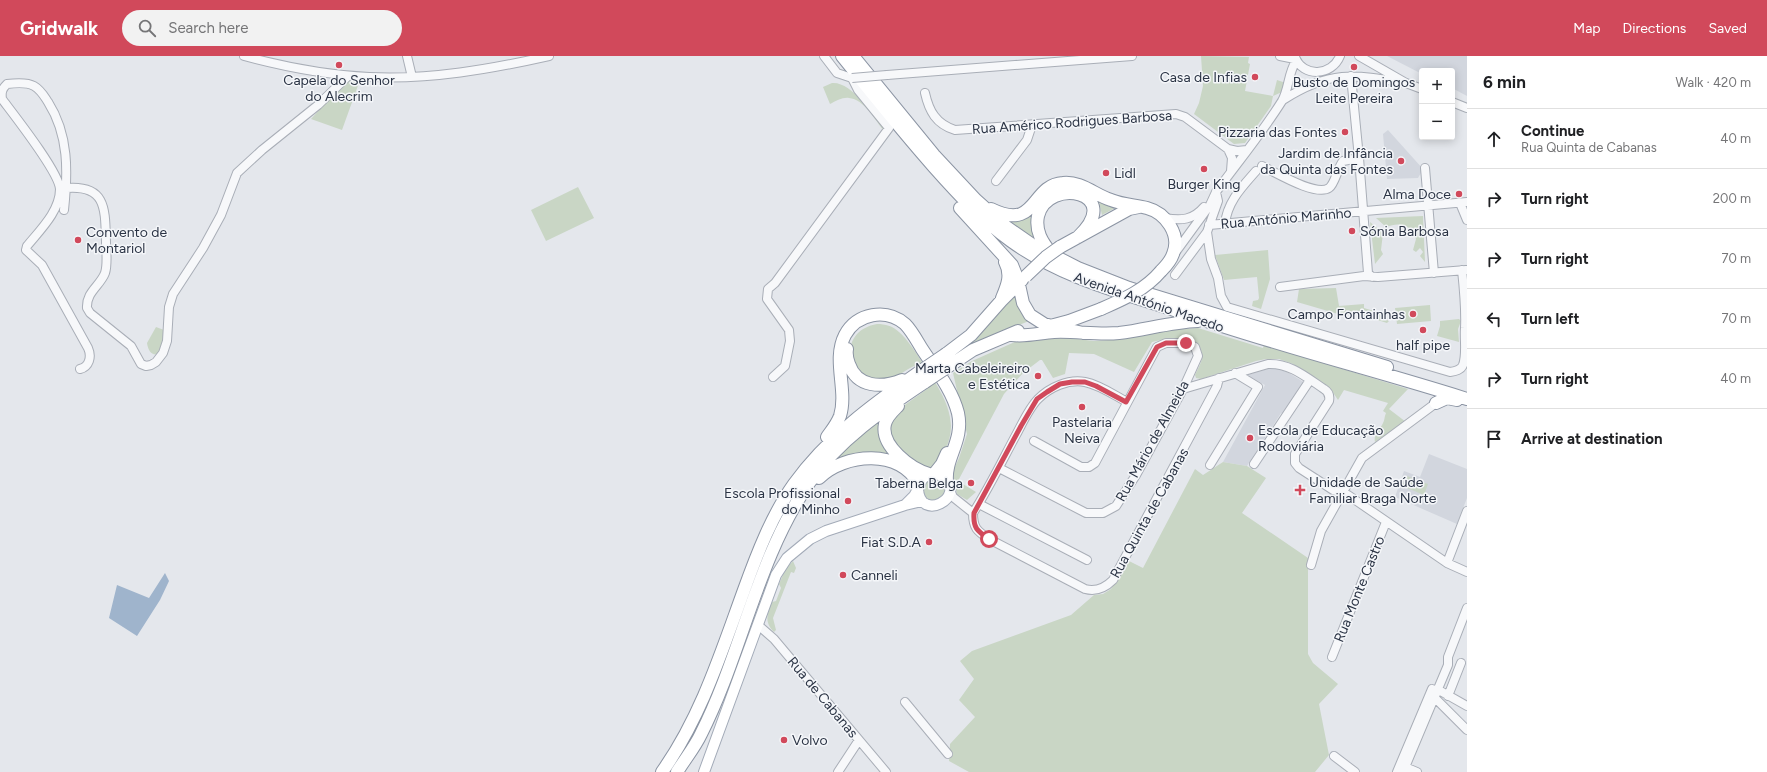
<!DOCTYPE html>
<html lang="en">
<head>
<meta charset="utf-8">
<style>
  body { margin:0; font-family:Figtree,sans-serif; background:#f2f2f2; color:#202124 }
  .controls { position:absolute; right:12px; top:12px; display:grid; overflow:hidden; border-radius:4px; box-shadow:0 2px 10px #0003 }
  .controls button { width:36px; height:36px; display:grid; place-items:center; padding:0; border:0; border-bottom:1px solid #e0e0e0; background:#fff; color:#202124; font:20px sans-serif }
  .stop { position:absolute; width:12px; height:12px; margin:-9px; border:3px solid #d1495b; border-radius:50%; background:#fff }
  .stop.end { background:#d1495b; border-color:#fff; box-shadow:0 1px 4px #0008 }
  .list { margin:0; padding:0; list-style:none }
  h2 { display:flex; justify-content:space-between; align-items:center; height:52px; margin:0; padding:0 16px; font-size:17px }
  h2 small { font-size:13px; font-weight:400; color:#757577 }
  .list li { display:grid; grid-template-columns:26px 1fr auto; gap:12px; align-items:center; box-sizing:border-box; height:60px; padding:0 16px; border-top:1px solid #e0e0e0 }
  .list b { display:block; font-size:15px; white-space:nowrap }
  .list p { margin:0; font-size:13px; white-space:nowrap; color:#757577 }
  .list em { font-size:13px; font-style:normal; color:#757577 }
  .icon { flex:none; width:22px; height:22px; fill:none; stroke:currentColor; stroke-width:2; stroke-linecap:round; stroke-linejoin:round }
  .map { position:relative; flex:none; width:1467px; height:716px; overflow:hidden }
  header { display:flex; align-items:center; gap:24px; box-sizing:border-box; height:56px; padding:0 20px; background:#d1495b; color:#fff }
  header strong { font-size:19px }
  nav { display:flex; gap:22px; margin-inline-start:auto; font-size:14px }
  .search { width:280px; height:36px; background:#f2f2f2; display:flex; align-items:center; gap:10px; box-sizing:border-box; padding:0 14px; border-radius:22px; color:#757577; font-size:15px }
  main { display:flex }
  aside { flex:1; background:#fff }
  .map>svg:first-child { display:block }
  .built { fill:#d2d6de }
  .green { fill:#c9d6c5 }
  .water { fill:#9fb4cc }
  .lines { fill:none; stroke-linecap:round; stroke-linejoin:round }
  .minor-casing { stroke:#a9aeb7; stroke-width:10 }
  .major-casing { stroke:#a3abb8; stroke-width:12 }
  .highway-casing { stroke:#8b94a3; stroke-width:14 }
  .minor { stroke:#f7f8fa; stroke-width:8 }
  .major { stroke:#fff; stroke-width:10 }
  .highway { stroke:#fff; stroke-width:12 }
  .minor-bridge-casing { stroke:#a9aeb7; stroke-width:10; stroke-linecap:butt }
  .highway-bridge-casing { stroke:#8b94a3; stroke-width:14; stroke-linecap:butt }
  .minor-bridge { stroke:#f7f8fa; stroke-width:8 }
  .highway-bridge { stroke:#fff; stroke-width:12 }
  .route { stroke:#d1495b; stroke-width:5 }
  .poi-dot { fill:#d1495b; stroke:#f4f6f9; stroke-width:1.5 }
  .labels { text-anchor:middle; stroke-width:3; stroke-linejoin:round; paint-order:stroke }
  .poi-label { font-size:14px; fill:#2b3445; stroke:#f4f6f9; text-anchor:end }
  .street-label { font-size:14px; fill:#2b3445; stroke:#f4f6f9 }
</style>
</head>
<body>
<header>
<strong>Gridwalk</strong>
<div class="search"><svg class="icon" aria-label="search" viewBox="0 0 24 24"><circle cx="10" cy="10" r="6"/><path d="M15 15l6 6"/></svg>Search here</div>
<nav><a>Map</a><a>Directions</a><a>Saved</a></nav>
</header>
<main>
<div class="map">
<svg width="1467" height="716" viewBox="0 0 1467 716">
  <rect width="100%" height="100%" fill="#e4e7ec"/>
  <path class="built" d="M1387 0H1467V40L1452 32V15H1422V18Z
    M1388 74 1423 113 1418 122 1387 123 1383 78Z
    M1271 312 1278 313 1289 317 1305 327 1284 359 1281 357 1247 410 1223 406 1265 329 1247 319Z
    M1429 398 1467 413V442L1457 468 1395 441 1404 415 1420 421Z"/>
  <path class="green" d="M1201 0 1249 1 1248 7 1250 8 1245 35 1273 40 1277 24 1286 27 1282 36 1273 40 1271 50 1245 87 1234 88 1194 58 1199 47 1203 30Z
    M360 24 342 74 311 63 339 32 349 25Z
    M832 27C851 25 874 59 885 73L884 75C875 64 864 43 849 42 843 41 836 45 830 48L823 31Z
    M1063 129C1084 131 1100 145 1121 149L1102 159 1099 146C1078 124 1042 126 1034 159 1032 169 1034 177 1037 186L1024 179 1003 162C1037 165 1034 140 1063 129Z
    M578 131 594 162 546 185 531 154Z
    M1423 160 1425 206 1420 200 1423 196 1420 192 1416 196 1413 194 1416 183C1411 168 1399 166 1386 171L1376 162Z
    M1370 166 1383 177 1381 194 1383 198 1375 208Z
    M1268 194 1270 223 1261 253 1252 250 1253 245 1258 244 1259 242 1257 221 1224 224 1215 199Z
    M1336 232 1339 250 1364 248V252L1384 258 1385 263 1389 265 1387 267 1346 254 1345 260 1297 246 1299 233Z
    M1016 233C1017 247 1020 255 1029 265L992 280 939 311Z
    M1430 249 1431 265 1397 268 1395 252Z
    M1459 263 1461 265 1458 273 1459 286 1437 280 1440 270V265Z
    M877 268C885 268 893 270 899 276 908 284 914 294 920 303 933 324 950 344 951 370 951 386 943 399 935 413H923L897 392 888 376 895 356 927 333 914 310C905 314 895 323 886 324 845 327 836 275 877 268Z
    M156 271 164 274 166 277 159 298C151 300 148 294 147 287Z
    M1198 272 1263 292 1264 289 1408 333 1389 353 1406 366 1375 386C1373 378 1380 374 1383 367 1385 363 1384 362 1386 357L1383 355 1388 347 1344 334 1338 344 1330 332 1293 308 1279 303H1266L1256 305 1201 323 1196 322 1195 319C1204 301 1206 298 1192 282H1170L1152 286 1134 316 1094 298 1069 297 1065 318 1053 322 1042 304H1040L1023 317 1004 338 958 425 976 436 967 444 957 438 952 417 959 402 967 378 953 317 972 305 1017 285 1060 281 1094 285 1123 283 1166 274Z
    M883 360 896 406 830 409 843 394Z
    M1223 406 1247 410 1266 422 1242 457 1308 502V598L1313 607 1338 628 1319 648 1329 699 1315 716H969L949 705 950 688 975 661 959 644 974 623 960 605 972 595 1071 559 1094 539 1103 538 1111 533 1129 505 1143 512 1195 413 1203 419Z
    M1407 420 1428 428 1424 439 1402 430Z
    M923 434a11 11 0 1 1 22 0a11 11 0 1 1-22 0Z
    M793 505 796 512 794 517 791 516 773 562 776 574 774 576C764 566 767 558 772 546L776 545 781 532 779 528 786 512Z"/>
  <path class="water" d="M165 517 169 525 160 544 137 580 109 562 117 529 149 542Z"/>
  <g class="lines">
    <defs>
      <path id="minor" d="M244 0C285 11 327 19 369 21 430 24 491 13 549 0
        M407 0 412 21
        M1280 0 1295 3
        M1359 0 1406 27 1422 33
        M1295 1C1303 22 1332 20 1340 0
        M887 19 1132 0
        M1351 20 1359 102 1368 217 1372 221
        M925 37C929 55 936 68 955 74L1176 58 1185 61 1228 93 1237 95 1247 94
        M1283 44C1330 14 1353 18 1406 27
        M1452 46 1467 52
        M1228 93 1232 102 1231 115
        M1262 110C1275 116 1316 141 1329 132 1335 128 1337 113 1343 105L1359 102
        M1425 112 1434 217
        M996 125 1027 84 1032 69
        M67 132C107 129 105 154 106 186 106 195 108 208 105 217 100 230 86 236 87 252L90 257 131 290 141 308 146 310 151 309 156 306 163 297 167 285 169 251 173 238 203 192 221 159 237 117 262 94 318 49 348 20
        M1216 136 1218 145 1207 176 1211 203 1218 222 1221 240 1227 251 1450 316C1456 315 1461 314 1463 309 1467 298 1464 284 1465 272 1466 253 1464 233 1462 214
        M1460 147 1467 164
        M64 154C68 116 69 79 48 46 44 40 41 34 34 30 27 26 15 27 7 28 2 33 1 36 2 43 14 59 59 116 60 133 60 155 40 174 27 190L26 194 42 209 88 292C92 301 89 311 80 313
        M1165 162C1181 165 1193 164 1204 151
        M1225 168C1227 146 1242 131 1256 115
        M1209 169 1467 146
        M1175 197 1210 149 1216 136C1238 106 1262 77 1282 45 1289 33 1288 17 1296 5
        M1175 219 1207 176
        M1280 231 1364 220 1378 221 1466 214
        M773 321 785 310 790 285 789 274 767 243 768 233 775 227 889 72 858 34 852 22 837 17 824 0
        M1183 333 1268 308C1290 307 1306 321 1324 333 1329 336 1330 340 1329 345L1295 398V407L1299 412 1333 434 1348 439 1447 507 1467 516
        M1254 408 1310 324
        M1210 409 1258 331 1235 317
        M999 412 1086 457H1103L1116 450 1136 419 1183 333 1198 300 1195 291 1186 287H1166L1157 291 1095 407 1089 411H1081L1034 385
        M950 434 953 441 973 457
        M979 448 1087 504
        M973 457C973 472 977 475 989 483L1085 533C1096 536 1105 532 1113 524L1217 330 1219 322
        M973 457C989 432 1002 405 1016 379 1022 368 1029 352 1038 343 1050 331 1068 323 1085 326 1100 329 1114 339 1127 346
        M1447 507 1467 455
        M1311 509 1321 475 1362 402 1436 347
        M758 569 774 583 886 716
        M1332 601 1386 466
        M1437 633 1467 650
        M1448 640 1461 607
        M1434 641 1467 674
        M905 646 948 698
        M1334 700 1355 716
        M1405 711 1417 716
        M838 716 859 684
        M1397 716 1432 633
        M1403 716 1448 609V601L1467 552"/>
      <path id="major" d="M905 449C908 446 911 443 914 440 920 432 919 419 933 418 937 418 941 419 944 422 967 441 920 467 918 433
        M704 716 776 519 787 502 810 483 826 475 905 449 922 445"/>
      <path id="highway" d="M842 0C872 37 902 75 934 111 958 138 982 164 1011 185 1064 223 1121 236 1180 256 1275 289 1372 313 1467 343
        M853 0 934 99 976 144 1005 170 1031 188 1078 212 1129 232 1387 311
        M960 152 1012 209 1018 224 1023 247 1030 259 1044 268 1083 277
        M991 153C1038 176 1030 129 1063 127 1081 125 1095 139 1111 144 1123 149 1136 149 1147 152 1166 157 1181 179 1173 198 1171 204 1166 210 1161 215
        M1060 191 1129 153 1139 151
        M1051 197C1042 186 1035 175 1038 160 1048 120 1126 136 1078 181
        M1002 242C1007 230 1012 219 1005 206
        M1054 269 1069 265 1101 253
        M1012 279C1026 281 1040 277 1054 276 1076 275 1097 279 1119 277 1145 274 1171 266 1198 265
        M847 293C846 299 847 303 849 308 857 332 882 332 902 324
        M946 298 971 279 1001 245 1022 224
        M952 308 973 294 1018 275
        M1436 347 1447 342 1457 344
        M898 350C893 355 887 360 885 368 880 390 911 413 929 418
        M827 381C832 374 837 368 840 360 848 334 832 304 845 279 857 257 886 252 905 268 912 275 917 285 922 293 935 313 952 333 958 357 964 385 945 401 947 425
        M934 418 942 408 947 397
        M819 422C844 397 901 392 919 429
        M662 716C701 661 721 597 744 534 757 498 772 459 794 428 827 382 872 349 918 317
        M677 716C685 703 695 691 701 678 742 597 757 502 809 427 838 384 883 354 925 326"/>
    </defs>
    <use href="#minor" class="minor-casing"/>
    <use href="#major" class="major-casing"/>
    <use href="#highway" class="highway-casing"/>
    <use href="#minor" class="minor"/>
    <use href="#major" class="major"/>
    <use href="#highway" class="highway"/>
    <defs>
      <path id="minor-bridge" d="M852 22 887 19"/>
      <path id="highway-bridge" d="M1026 220 1046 201 1060 191
        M1101 253C1124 243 1145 234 1161 215
        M918 317 946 298
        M925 326 952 308"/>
    </defs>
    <use href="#minor-bridge" class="minor-bridge-casing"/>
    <use href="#highway-bridge" class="highway-bridge-casing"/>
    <use href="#minor-bridge" class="minor-bridge"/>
    <use href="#highway-bridge" class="highway-bridge"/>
  </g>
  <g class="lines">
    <path class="route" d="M989 483C977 475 973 472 974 457L1021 370 1037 343 1047 336 1060 328 1072 326H1085L1096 330 1126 346 1157 291 1166 287H1186"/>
  </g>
  <g class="poi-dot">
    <circle cx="339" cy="9" r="4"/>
    <circle cx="1354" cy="11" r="4"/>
    <circle cx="1255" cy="21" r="4"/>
    <circle cx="1345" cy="76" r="4"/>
    <circle cx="1401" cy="105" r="4"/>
    <circle cx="1204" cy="113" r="4"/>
    <circle cx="1106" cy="117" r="4"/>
    <circle cx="1459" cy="138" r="4"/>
    <circle cx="1352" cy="175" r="4"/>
    <circle cx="78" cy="184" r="4"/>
    <circle cx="1413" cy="258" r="4"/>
    <circle cx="1423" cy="274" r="4"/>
    <circle cx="1038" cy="320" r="4"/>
    <circle cx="1082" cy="351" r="4"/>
    <circle cx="1250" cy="382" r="4"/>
    <circle cx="971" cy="427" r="4"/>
    <path d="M1298 428h4v4h4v4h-4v4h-4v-4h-4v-4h4z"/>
    <circle cx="848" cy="445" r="4"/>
    <circle cx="929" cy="486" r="4"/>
    <circle cx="843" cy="519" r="4"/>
    <circle cx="784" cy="684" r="4"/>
  </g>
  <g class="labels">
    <g class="poi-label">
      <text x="1247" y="26">Casa de Infias</text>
      <text x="339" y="29" text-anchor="middle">Capela do Senhor<tspan x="339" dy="16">do Alecrim</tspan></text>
      <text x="1354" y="31" text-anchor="middle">Busto de Domingos<tspan x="1354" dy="16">Leite Pereira</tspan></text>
      <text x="1337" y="81">Pizzaria das Fontes</text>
      <text x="1393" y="102">Jardim de Infância<tspan x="1393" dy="16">da Quinta das Fontes</tspan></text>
      <text x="1114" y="122" text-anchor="start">Lidl</text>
      <text x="1204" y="133" text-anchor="middle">Burger King</text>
      <text x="1451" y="143">Alma Doce</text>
      <text x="1360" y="180" text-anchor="start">Sónia Barbosa</text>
      <text x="86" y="181" text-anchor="start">Convento de<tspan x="86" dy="16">Montariol</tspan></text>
      <text x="1405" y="263">Campo Fontainhas</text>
      <text x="1423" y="294" text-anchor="middle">half pipe</text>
      <text x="1030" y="317">Marta Cabeleireiro<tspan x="1030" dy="16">e Estética</tspan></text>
      <text x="1082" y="371" text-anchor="middle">Pastelaria<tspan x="1082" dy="16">Neiva</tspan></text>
      <text x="1258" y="379" text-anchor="start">Escola de Educação<tspan x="1258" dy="16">Rodoviária</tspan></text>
      <text x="1309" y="431" text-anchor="start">Unidade de Saúde<tspan x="1309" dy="16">Familiar Braga Norte</tspan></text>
      <text x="963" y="432">Taberna Belga</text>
      <text x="840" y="442">Escola Profissional<tspan x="840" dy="16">do Minho</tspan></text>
      <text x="921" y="491">Fiat S.D.A</text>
      <text x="851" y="524" text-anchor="start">Canneli</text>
      <text x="792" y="689" text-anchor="start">Volvo</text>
    </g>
    <g class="street-label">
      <text transform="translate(1072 66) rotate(-4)" y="5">Rua Américo Rodrigues Barbosa</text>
      <text transform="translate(1286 162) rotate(-5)" y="5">Rua António Marinho</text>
      <text transform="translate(1149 246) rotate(19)" y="5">Avenida António Macedo</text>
      <text transform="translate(1152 385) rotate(-61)" y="5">Rua Mário de Almeida</text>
      <text transform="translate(1149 457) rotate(-61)" y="5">Rua Quinta de Cabanas</text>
      <text transform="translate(1359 533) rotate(-68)" y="5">Rua Monte Castro</text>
      <text transform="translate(823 641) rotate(50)" y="5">Rua de Cabanas</text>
    </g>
  </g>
</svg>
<div class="controls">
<button>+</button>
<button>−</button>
</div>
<div class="stop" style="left:989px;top:483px"></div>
<div class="stop end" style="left:1186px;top:287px"></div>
</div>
<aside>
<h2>6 min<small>Walk · 420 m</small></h2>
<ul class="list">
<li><svg class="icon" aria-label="ahead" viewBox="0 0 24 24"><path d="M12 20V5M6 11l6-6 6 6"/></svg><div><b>Continue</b><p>Rua Quinta de Cabanas</p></div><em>40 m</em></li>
<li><svg class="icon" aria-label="right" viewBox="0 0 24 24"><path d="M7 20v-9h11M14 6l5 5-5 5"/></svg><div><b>Turn right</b></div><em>200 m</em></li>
<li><svg class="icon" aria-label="right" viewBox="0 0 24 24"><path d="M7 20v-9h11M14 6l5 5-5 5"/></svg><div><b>Turn right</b></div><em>70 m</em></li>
<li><svg class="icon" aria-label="left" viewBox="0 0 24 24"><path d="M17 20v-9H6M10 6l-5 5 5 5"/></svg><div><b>Turn left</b></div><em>70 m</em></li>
<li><svg class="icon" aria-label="right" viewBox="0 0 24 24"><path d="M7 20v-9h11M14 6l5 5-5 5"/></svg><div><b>Turn right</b></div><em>40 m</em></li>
<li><svg class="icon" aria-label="arrive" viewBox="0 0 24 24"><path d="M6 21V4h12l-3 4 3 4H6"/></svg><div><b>Arrive at destination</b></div></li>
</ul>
</aside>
</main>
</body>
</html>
